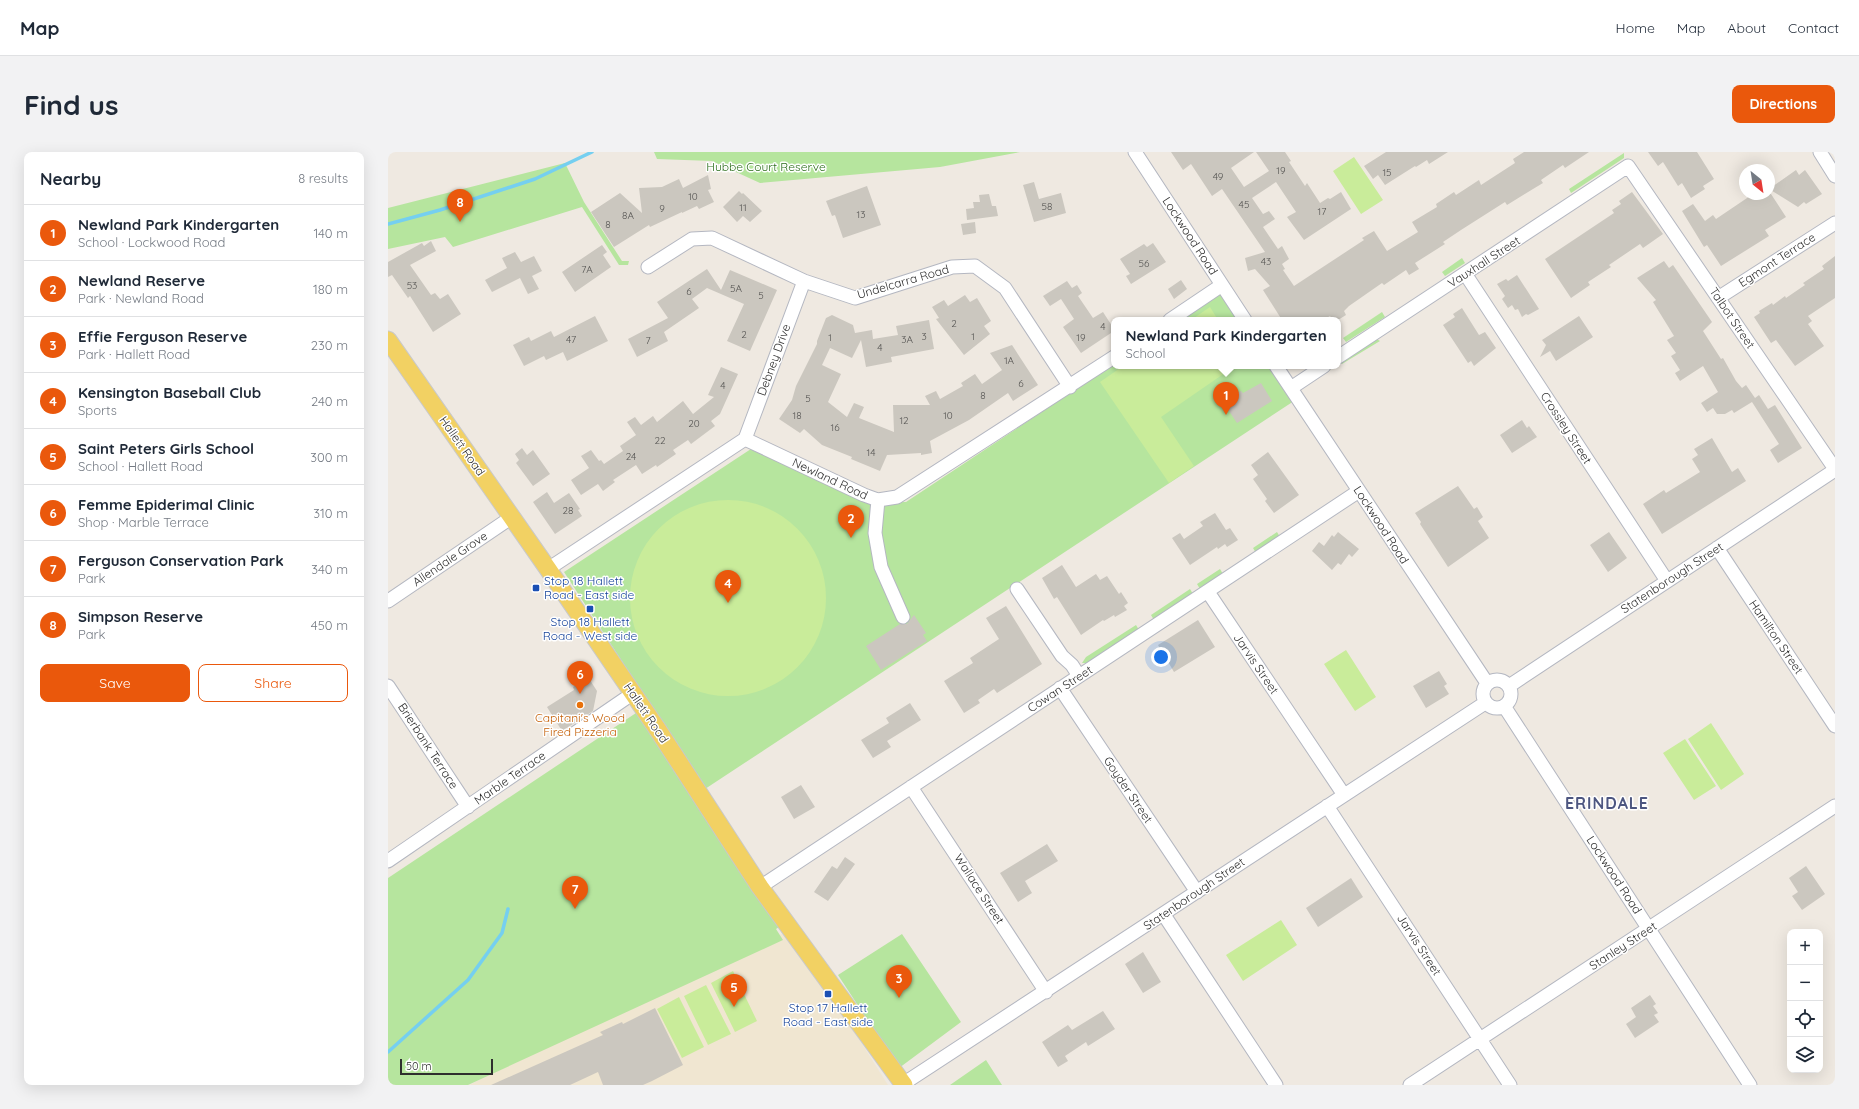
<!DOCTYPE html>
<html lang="en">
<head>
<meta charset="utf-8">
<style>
  body { margin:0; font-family:Quicksand,sans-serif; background:#f2f2f3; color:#1f2937 }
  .controls { position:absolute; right:12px; bottom:12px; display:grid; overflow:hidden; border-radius:8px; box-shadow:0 4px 16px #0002 }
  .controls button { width:36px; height:36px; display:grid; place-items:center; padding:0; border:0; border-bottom:1px solid #e0e1e3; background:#fff; color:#1f2937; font:20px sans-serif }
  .compass { position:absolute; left:1351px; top:12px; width:36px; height:36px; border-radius:50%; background:#fff; box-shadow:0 4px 16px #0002; rotate:150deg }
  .scale { position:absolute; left:12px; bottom:10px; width:93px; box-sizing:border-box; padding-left:4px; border:2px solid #2e2e2e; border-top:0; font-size:11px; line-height:14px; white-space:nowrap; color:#2e2e2e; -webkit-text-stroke:3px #fff; paint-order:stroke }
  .you { position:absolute; left:773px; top:505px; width:14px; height:14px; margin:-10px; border:3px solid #fff; border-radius:50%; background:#1a73e8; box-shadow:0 0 0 6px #1a73e833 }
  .badge { display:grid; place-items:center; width:26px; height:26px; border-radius:50%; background:#ea580c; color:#fff; font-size:13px; font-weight:700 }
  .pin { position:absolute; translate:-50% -33px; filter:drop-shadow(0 1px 2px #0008) }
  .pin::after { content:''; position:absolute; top:21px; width:14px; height:12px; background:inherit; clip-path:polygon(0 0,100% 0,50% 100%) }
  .popup { position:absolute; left:723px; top:165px; width:230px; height:52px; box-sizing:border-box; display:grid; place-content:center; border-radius:8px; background:#fff; filter:drop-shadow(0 1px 3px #0005); font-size:13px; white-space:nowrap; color:#747a83 }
  .popup b { font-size:15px; color:#1f2937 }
  .popup::after { content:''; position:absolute; left:50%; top:100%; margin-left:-8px; border:8px solid transparent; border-top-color:#fff }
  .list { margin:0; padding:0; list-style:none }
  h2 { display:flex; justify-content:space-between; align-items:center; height:52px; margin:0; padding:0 16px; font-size:17px }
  h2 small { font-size:13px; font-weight:400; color:#747a83 }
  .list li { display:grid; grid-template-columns:26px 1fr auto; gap:12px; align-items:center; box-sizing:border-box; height:56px; padding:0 16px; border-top:1px solid #e0e1e3 }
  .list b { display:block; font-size:15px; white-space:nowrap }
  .list p { margin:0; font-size:13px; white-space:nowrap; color:#747a83 }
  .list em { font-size:13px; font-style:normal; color:#747a83 }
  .actions { display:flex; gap:8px; padding:12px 16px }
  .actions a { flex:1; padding:9px 0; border:1px solid #ea580c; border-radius:8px; text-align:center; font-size:14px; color:#ea580c }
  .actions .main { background:#ea580c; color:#fff }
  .icon { flex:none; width:22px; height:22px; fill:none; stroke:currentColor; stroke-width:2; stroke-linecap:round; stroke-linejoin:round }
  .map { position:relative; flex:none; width:1447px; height:933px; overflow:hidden; border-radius:8px }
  header { display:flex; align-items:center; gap:24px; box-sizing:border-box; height:56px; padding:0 20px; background:#fff; border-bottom:1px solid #e0e1e3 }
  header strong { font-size:19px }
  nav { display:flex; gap:22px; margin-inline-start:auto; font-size:14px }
  .intro { display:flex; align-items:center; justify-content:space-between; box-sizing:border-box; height:96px; padding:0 24px }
  h1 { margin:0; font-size:28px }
  .button { padding:10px 18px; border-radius:8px; background:#ea580c; color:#fff; font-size:14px; font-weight:700 }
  main { display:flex; gap:24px; padding:0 24px }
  aside { flex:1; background:#fff; border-radius:8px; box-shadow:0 4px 16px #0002 }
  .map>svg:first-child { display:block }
  .education { fill:#f0e6d1 }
  .green { fill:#b6e59e }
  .pitch { fill:#c9ec9a }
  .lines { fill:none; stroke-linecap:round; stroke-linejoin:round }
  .stream { stroke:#75cff0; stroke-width:3.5 }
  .building { fill:#cbc7bf }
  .minor-casing { stroke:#b4b7c1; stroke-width:15 }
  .major-casing { stroke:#c9c9c9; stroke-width:19 }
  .minor { stroke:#fff; stroke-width:13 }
  .major { stroke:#f2d163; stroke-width:17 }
  .transit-dot { fill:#1a4fb4; stroke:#fff; stroke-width:1.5 }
  .food-dot { fill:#e8710a; stroke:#fff; stroke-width:1.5 }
  .labels { text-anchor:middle; stroke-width:3; stroke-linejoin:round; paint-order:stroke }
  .number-label { font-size:10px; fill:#555452 }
  .park-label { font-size:12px; fill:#2c6e1b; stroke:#fff }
  .street-label { font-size:12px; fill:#2e2e2e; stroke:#fff }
  .transit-label { font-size:12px; fill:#164399; stroke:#fff }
  .food-label { font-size:12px; fill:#c56008; stroke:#fff }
  .district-label { font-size:16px; font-weight:bold; letter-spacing:1px; fill:#4d5680; stroke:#fff }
</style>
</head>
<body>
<header>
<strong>Map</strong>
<nav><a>Home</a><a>Map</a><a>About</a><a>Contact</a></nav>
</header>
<div class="intro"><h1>Find us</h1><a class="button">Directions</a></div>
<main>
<aside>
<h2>Nearby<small>8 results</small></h2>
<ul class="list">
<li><span class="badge">1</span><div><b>Newland Park Kindergarten</b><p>School · Lockwood Road</p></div><em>140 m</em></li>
<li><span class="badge">2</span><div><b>Newland Reserve</b><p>Park · Newland Road</p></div><em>180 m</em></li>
<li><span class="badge">3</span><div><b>Effie Ferguson Reserve</b><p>Park · Hallett Road</p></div><em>230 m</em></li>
<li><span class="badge">4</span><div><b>Kensington Baseball Club</b><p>Sports</p></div><em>240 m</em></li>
<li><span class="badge">5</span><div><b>Saint Peters Girls School</b><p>School · Hallett Road</p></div><em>300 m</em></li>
<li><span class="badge">6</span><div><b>Femme Epiderimal Clinic</b><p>Shop · Marble Terrace</p></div><em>310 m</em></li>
<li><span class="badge">7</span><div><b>Ferguson Conservation Park</b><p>Park</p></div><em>340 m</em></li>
<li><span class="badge">8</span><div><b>Simpson Reserve</b><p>Park</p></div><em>450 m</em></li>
</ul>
<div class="actions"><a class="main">Save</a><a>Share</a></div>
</aside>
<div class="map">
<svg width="1447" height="933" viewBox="0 0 1447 933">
  <rect width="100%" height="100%" fill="#efe9e1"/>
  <path class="education" d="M402 778 500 933H81Z"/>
  <path class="green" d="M266 0H632L552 15 372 31 324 9 269 7Z
    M1236 1V6L1183 41 1181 37Z
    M177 11 196 50 234 109H241L240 113H231L194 55 65 95 57 85 0 97V56Z
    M1074 106 1077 111 1057 124 1054 120Z
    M833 141 852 168H792Z
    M994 160 997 165 958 190 955 186Z
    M987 186 992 189 954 212 952 209Z
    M726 212V214H882L906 249 317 637 176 420 366 295 479 351 518 350Z
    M889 380 892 385 868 401 865 396Z
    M832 417 835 422 812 437 809 432Z
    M802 437 805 442 766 468 763 463Z
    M748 473 751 478 701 511H694L698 505Z
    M248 561 394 773 388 777 395 788 80 933H0V726Z
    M514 782 573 870 511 916 450 823Z
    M598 908 614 933H562Z"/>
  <path class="pitch" d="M966 5 995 48 973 62 945 19Z
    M822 155 830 168H803Z
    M735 214H847L773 265 806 314 781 331 712 230Z
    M242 446a98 98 0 1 1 196 0a98 98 0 1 1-196 0Z
    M958 498 988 545 967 559 936 512Z
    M1323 571 1356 622 1333 638 1300 587Z
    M1297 587 1328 634 1306 648 1275 601Z
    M893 768 909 793 855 829 838 803Z
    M345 819 369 869 347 880 323 831Z
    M318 833 343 882 320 893 296 844Z
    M291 845 316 895 294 906 269 857Z"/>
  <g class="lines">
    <path class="stream" d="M0 72 52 58 147 27 204 0
      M0 900 80 828 114 781 120 757"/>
  </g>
  <path class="building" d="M783 0H866L843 16 856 35 881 19 868 0H897L903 9 901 10 917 34 919 31 932 51 940 46 942 47 953 40 963 57 916 88 899 65 908 60 888 30 864 46 875 62 881 59 887 67 875 75 890 97 894 94 901 107 894 112 897 117 895 118 906 134 976 88 974 86 986 79 999 99 1030 80 1024 70 1049 55 1048 52 1066 40 1068 43 1091 28 1093 33 1127 11 1125 7 1136 0H1201L1177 16 1175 13 1153 28 1155 31 1145 37 1119 53 1117 50 1073 78 1055 90 1057 92 1027 111 1031 117 1021 123 1018 118 996 133 994 131 961 154 956 159 958 163 950 168H945L942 164 935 168H894L875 138 882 134 867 117 860 119 857 106 877 100 834 37 824 44 803 12 795 18Z
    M998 0H1060L1041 12 1039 8 1028 15 1027 14 997 33 990 23 985 27 976 14Z
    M1260 0H1309L1326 27 1315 34 1317 37 1303 46 1294 31 1290 34 1275 10 1270 14Z
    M1408 18 1411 23 1417 18 1434 42 1418 52 1416 50 1410 55 1381 37Z
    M320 23 323 37 320 38 326 50 311 57 309 54 294 61V60L262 75 261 73 226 95 203 60 232 41 254 61 251 36 274 35 291 27 295 36Z
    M646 30 651 47 673 41 678 61 646 70 635 33Z
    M479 34 493 73 455 86 447 63 444 64 438 49Z
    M351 39 354 42 355 41 374 59 362 70 355 64 349 70 335 55Z
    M1244 40 1275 82 1255 96 1252 92 1221 113 1223 115 1200 130 1202 133 1183 146 1157 107 1226 61 1224 58 1233 52 1231 49Z
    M601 42 604 54H608L610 64 579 68 578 57 586 56 585 50H592L591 43Z
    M1365 42H1383L1398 65 1377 78 1381 84 1333 114 1319 93 1316 95 1294 59 1305 52 1317 69 1325 63 1328 67Z
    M587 70 588 81 575 83 573 72Z
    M43 89 48 99 22 113 43 143 47 141 52 147 60 142 73 162 45 180 22 144 20 146 4 123 0 125V110L34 91 36 94Z
    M765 91 778 110 743 132 738 124 742 122 732 107 756 92 759 95Z
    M214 93 219 100 215 103 223 115 187 140 174 120Z
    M127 100 133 110 146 104 154 119 144 124 151 137 140 142 132 126 104 140 97 128 119 116 114 106Z
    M1447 104V146L1420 164 1424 169 1420 172 1436 194 1407 214 1388 188 1383 191 1366 165 1372 161 1371 159 1384 151 1385 153 1397 144 1398 146 1417 133 1415 131 1436 117 1434 114Z
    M1276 109 1281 116 1285 113 1324 170 1315 179 1333 207 1335 206 1348 229 1354 236 1358 233 1367 246 1371 243 1380 257 1387 253 1414 296 1390 311 1382 298 1391 292 1364 250 1346 261 1344 258 1337 262H1329L1325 256 1319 260 1313 251 1330 240 1315 214 1292 229 1287 221 1292 218 1283 204 1288 201 1279 188 1286 184 1265 150 1268 148 1249 126Z
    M319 117 333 138 342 118 389 138 362 199 339 189 356 152 319 136 304 147 311 156 276 180 280 189 249 205 240 187 280 166 269 150Z
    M1129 123 1151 157 1140 163 1138 162 1134 165 1130 157 1127 158 1124 153 1120 156 1114 147 1117 144 1109 132 1118 127 1120 129Z
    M793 128 799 137 786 147 780 137Z
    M679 129 684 136 689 133 694 141 690 144 705 166 715 160 726 177V179L693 201 675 175 686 167 673 147 662 154 655 144Z
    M577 143 582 150 589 146 603 169 596 174 602 182 576 203 548 167 551 166 544 155 556 148 560 154Z
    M1074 156 1091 183 1097 180 1108 196 1086 214 1083 209 1080 211 1055 173 1067 165 1065 162Z
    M444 163 465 173 467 181 484 178 485 187 510 183 508 174 541 168 546 197 503 205 504 210 478 215 473 188 464 206 442 196 434 213 453 222 440 250 459 265 466 251 476 255 471 266 506 280 505 253H542L537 244 548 239 552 247 575 234 573 231 587 222 594 232 614 218 602 201 624 193 650 233 625 249 620 241 581 268 542 289 544 301 533 303V301L499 303 492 319 463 307 464 305 434 293 416 277 412 281 391 267 404 248 408 234 429 192V189L438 166Z
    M207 164 220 189 179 209 175 200 158 208 156 204 136 214 125 193 141 185 143 189 163 179 166 185Z
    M1191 164 1205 185 1168 209 1162 199 1152 205 1158 193 1154 188Z
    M333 215 350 222 332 262 323 269 327 274 303 292 300 288 285 298 288 302 269 315 268 313 254 322 248 313 225 328 227 330 215 339 210 332 193 343 183 328 201 316 193 304 203 298 211 309 213 308 216 312 235 299 232 294 248 283 239 270 247 265 253 273 265 264 269 270 295 249 305 262 326 245 320 243Z
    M873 231 884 249 849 271 835 250 853 239 855 241Z
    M1134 268 1139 276 1141 274 1149 285 1124 301 1112 283Z
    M1324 286 1344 320 1350 316 1358 329 1274 382 1255 352 1276 338 1278 341 1312 320 1304 307 1310 303 1306 297Z
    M134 296 139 303 145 298 162 322 145 334 128 311 131 308 127 302Z
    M880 300 911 343 886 361 877 349 879 347 865 327 870 323 863 313Z
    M1070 334 1086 357 1089 355 1095 365 1090 369 1101 386 1060 415 1032 372 1033 370 1027 361Z
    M159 340 166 351 181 341 192 357 190 358 194 364 167 382 145 350Z
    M827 361 838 378 842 376 850 388 839 395 837 392 830 397 829 395 802 413 784 386 792 381 796 387 815 374 812 370Z
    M950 380 971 397 964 405 961 402 953 413 950 411 944 418 924 399 931 390 936 394 944 383 946 385Z
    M1221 380 1239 406 1220 420 1202 393Z
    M674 413 688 435 708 422 712 428 719 424 731 442 733 440 740 451 736 454 739 458 727 465 726 463 716 469 715 468 693 483 669 445 666 447 654 426Z
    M618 454 654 512 609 541 606 537 590 548 592 551 576 561 556 529 585 511 582 506 611 487 598 466Z
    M526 463 538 481 535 483 539 489 493 518 478 494 512 472H519Z
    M810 468 827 495 786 520 770 493Z
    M1051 519 1059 532 1056 534 1061 542 1038 556 1025 534Z
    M200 525 209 539 205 559 174 579 159 555 186 538 185 535Z
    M522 551 533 568 499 589 503 595 485 606 473 588 501 571 498 566Z
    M413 633 427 655 406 667 393 645Z
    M659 692 670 709 637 729 644 741 630 750 612 721Z
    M457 705 467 712 440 749 426 740 444 714 449 717Z
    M1418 714 1437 742 1414 758 1404 744 1410 740 1401 726Z
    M963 726 975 745 930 775 918 756Z
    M755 800 773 830 755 841 737 812Z
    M1262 843 1268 852 1265 854 1270 861 1266 863 1271 870 1247 886 1238 872 1248 865 1243 856Z
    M267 856 295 913 264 929 255 933H215L210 920 182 933H103L215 883 212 880 234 870 235 872Z
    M715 859 727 877 700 894 698 890 677 904 680 909 670 915 654 890 680 873 684 878Z"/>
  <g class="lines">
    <defs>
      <path id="minor" d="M747 0 857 168
        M1432 0 1447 24
        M260 115 304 87 324 86 416 129 467 146 564 115 587 114 617 136 682 235
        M1078 123 1279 429
        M1330 146 1447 71
        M782 168 834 133
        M950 205 1240 14 1447 317
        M888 214 1099 531
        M903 236 936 214
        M357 287 416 129
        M490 348 487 381 493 415 515 465
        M1329 396 1447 574
        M160 417 357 287 476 343 490 348 509 345 726 205
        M629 437 674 504 684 513 691 524
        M820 440 956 643
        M0 449 124 365
        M1095 542a14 14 0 1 1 28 0a14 14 0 1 1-28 0Z
        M0 534 80 655
        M1121 534 1447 318
        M672 536 809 740
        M1116 554 1362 933
        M523 635 658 840
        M939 654 1122 933
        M0 709 244 542
        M372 735 971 339
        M776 763 888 933
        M515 932 1097 551
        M1022 933 1447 654"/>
      <path id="major" d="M0 188 160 417 268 575 372 735 516 933"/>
    </defs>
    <use href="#minor" class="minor-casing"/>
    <use href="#major" class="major-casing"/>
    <use href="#minor" class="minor"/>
    <use href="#major" class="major"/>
  </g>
  <g class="transit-dot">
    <rect x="144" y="432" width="8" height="8" rx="2"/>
    <rect x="198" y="453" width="8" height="8" rx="2"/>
    <rect x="436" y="838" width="8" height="8" rx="2"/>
  </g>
  <circle class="food-dot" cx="192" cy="553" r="4"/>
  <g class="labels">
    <g class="number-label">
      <text x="893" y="22">19</text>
      <text x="999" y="24">15</text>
      <text x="830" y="28">49</text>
      <text x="305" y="48">10</text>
      <text x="856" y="56">45</text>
      <text x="659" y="58">58</text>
      <text x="355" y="59">11</text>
      <text x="274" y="60">9</text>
      <text x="934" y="63">17</text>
      <text x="473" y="66">13</text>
      <text x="240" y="67">8A</text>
      <text x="220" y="76">8</text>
      <text x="878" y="113">43</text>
      <text x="756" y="115">56</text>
      <text x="199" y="121">7A</text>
      <text x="24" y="137">53</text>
      <text x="348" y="140">5A</text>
      <text x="301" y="143">6</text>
      <text x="373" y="147">5</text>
      <text x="566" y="175">2</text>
      <text x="715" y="178">4</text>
      <text x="356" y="186">2</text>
      <text x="536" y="188">3</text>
      <text x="585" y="188">1</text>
      <text x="442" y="189">1</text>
      <text x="693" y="189">19</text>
      <text x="183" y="191">47</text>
      <text x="519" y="191">3A</text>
      <text x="260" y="192">7</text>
      <text x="492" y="199">4</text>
      <text x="621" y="212">1A</text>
      <text x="633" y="235">6</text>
      <text x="335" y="237">4</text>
      <text x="595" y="247">8</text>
      <text x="420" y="250">5</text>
      <text x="409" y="267">18</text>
      <text x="560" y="267">10</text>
      <text x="516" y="272">12</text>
      <text x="306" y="275">20</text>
      <text x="447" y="279">16</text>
      <text x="272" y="292">22</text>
      <text x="483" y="304">14</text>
      <text x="243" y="308">24</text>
      <text x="180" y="362">28</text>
    </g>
    <g class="park-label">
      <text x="378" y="19">Hubbe Court Reserve</text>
    </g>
    <g class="street-label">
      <text transform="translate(802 84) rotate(57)" y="4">Lockwood Road</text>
      <text transform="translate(1389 108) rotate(-33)" y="4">Egmont Terrace</text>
      <text transform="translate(1096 110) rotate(-33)" y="4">Vauxhall Street</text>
      <text transform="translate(515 130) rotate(-16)" y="4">Undelcarra Road</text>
      <text transform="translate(1344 166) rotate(56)" y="4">Talbot Street</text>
      <text transform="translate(386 208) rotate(-70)" y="4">Debney Drive</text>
      <text transform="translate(1178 276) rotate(57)" y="4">Crossley Street</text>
      <text transform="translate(74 294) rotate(55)" y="4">Hallett Road</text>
      <text transform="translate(442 327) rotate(25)" y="4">Newland Road</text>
      <text transform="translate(993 373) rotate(57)" y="4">Lockwood Road</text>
      <text transform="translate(62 407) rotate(-34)" y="4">Allendale Grove</text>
      <text transform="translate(1284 426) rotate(-33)" y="4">Statenborough Street</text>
      <text transform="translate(1388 485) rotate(56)" y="4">Hamilton Street</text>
      <text transform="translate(868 512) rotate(56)" y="4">Jarvis Street</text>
      <text transform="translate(672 537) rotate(-33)" y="4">Cowan Street</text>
      <text transform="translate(258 561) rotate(56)" y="4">Hallett Road</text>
      <text transform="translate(40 594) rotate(57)" y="4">Brierbank Terrace</text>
      <text transform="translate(122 626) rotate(-35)" y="4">Marble Terrace</text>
      <text transform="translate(740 638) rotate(56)" y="4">Goyder Street</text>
      <text transform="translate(1226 723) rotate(57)" y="4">Lockwood Road</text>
      <text transform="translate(591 737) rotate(57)" y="4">Wallace Street</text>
      <text transform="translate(806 742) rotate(-34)" y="4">Statenborough Street</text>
      <text transform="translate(1031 793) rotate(57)" y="4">Jarvis Street</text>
      <text transform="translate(1235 794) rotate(-33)" y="4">Stanley Street</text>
    </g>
    <g class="transit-label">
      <text x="156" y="433" text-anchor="start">Stop 18 Hallett<tspan x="156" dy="14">Road - East side</tspan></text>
      <text x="202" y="474">Stop 18 Hallett<tspan x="202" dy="14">Road - West side</tspan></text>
      <text x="440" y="860">Stop 17 Hallett<tspan x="440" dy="14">Road - East side</tspan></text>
    </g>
    <g class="food-label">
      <text x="192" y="570">Capitani's Wood<tspan x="192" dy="14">Fired Pizzeria</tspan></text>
    </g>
    <g class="district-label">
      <text x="1219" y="657">ERINDALE</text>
    </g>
  </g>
</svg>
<div class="controls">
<button>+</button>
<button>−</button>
<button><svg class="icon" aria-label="locate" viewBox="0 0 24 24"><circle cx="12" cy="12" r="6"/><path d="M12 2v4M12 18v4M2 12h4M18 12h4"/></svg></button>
<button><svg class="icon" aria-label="layers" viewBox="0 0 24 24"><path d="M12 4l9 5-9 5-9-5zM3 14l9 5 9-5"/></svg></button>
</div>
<svg class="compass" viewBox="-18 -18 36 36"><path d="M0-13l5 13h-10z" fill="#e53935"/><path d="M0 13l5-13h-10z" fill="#747a83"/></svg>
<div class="scale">50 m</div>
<div class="you"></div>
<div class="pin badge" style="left:838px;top:263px">1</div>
<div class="popup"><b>Newland Park Kindergarten</b>School</div>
<div class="pin badge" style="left:463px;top:386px">2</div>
<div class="pin badge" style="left:511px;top:846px">3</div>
<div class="pin badge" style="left:340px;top:451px">4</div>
<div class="pin badge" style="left:346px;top:855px">5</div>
<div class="pin badge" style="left:192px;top:542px">6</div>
<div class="pin badge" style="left:187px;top:757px">7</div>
<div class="pin badge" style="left:72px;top:70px">8</div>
</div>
</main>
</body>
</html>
